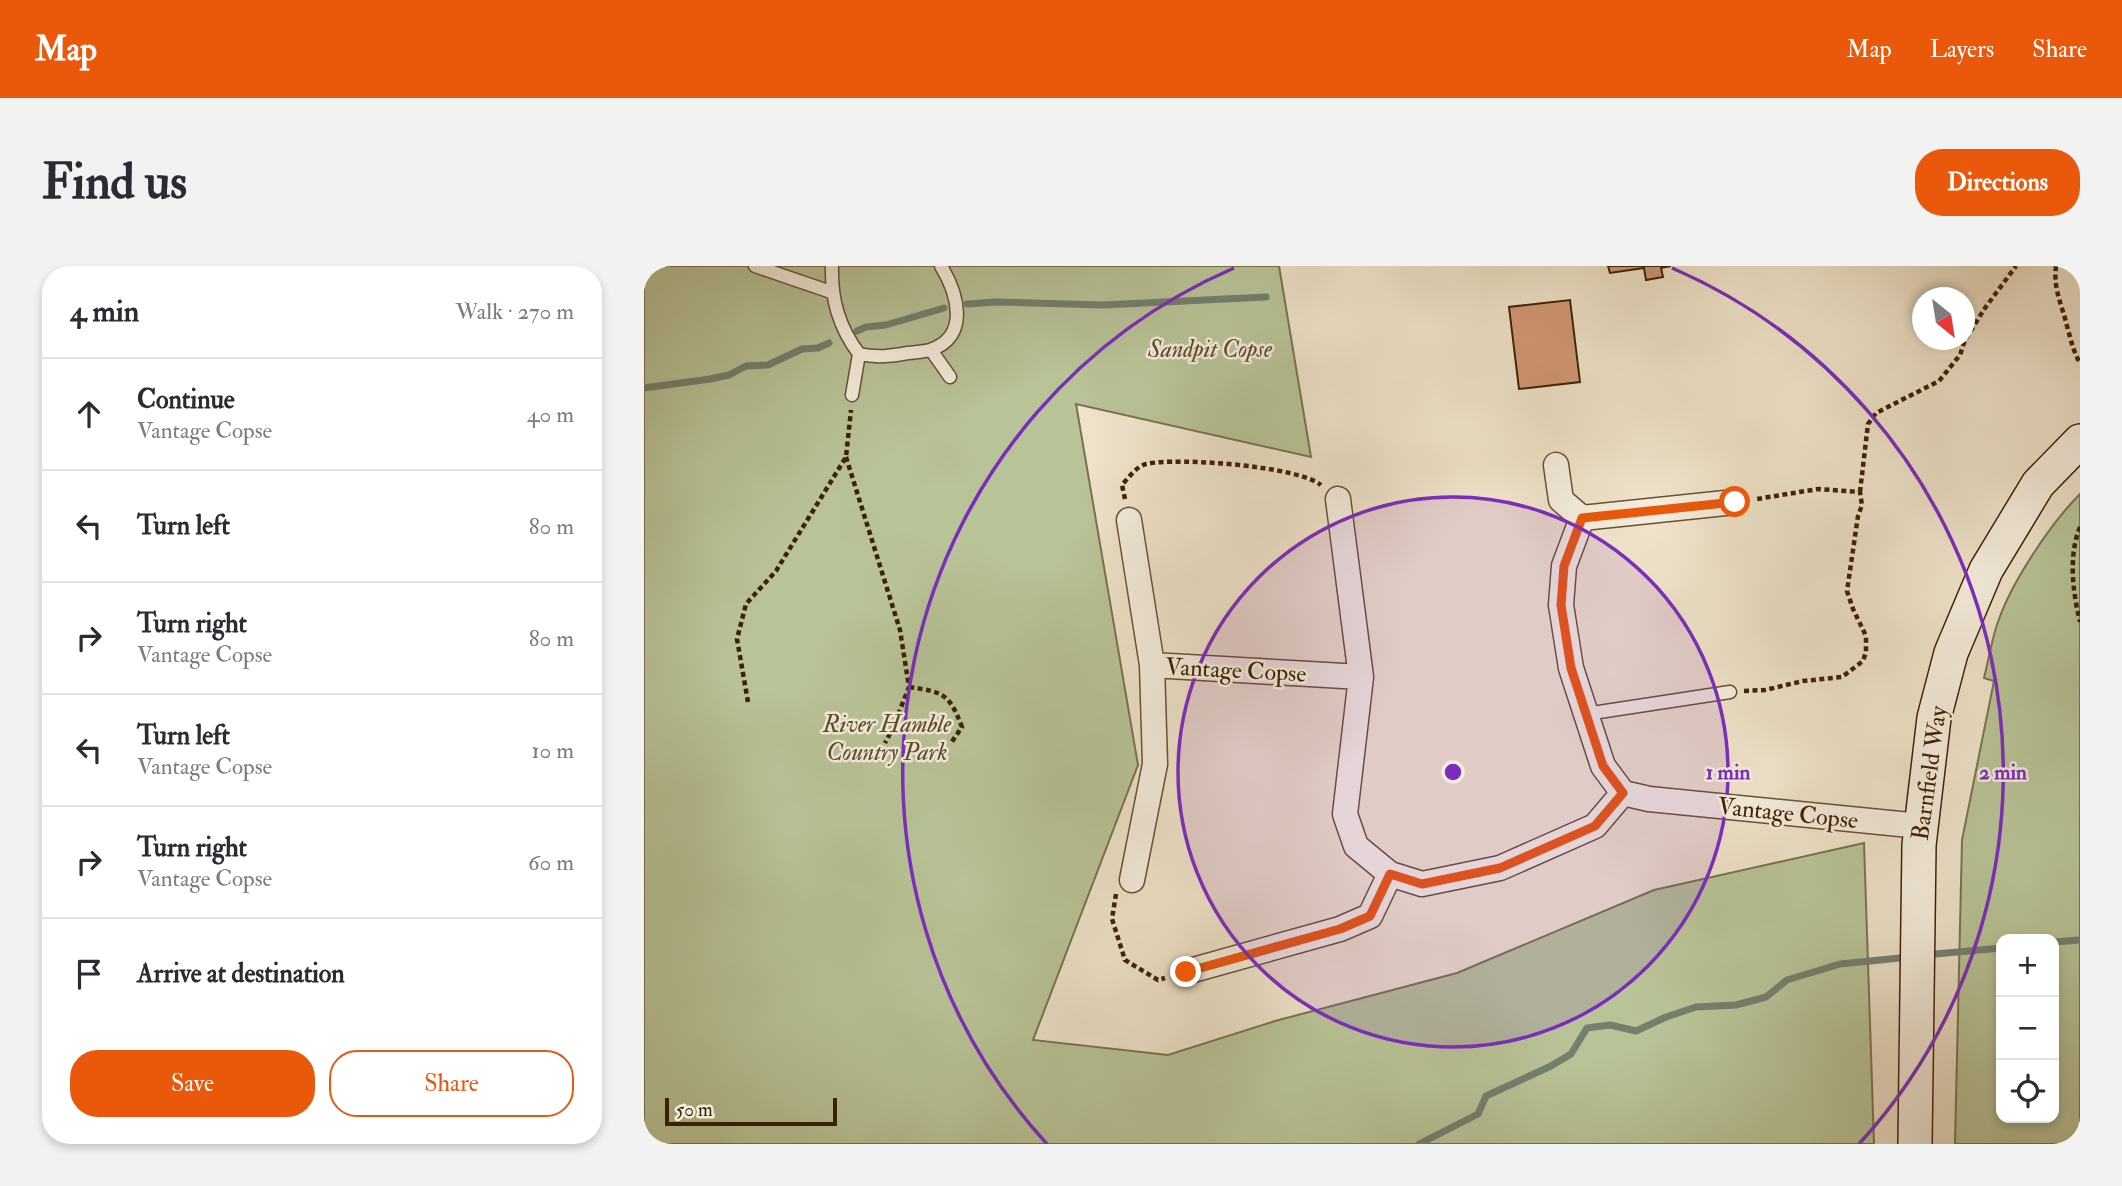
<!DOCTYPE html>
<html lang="en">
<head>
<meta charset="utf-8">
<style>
  body { margin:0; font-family:"IM FELL Double Pica",serif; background:#f2f2f3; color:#2b2b33 }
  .controls { position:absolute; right:21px; bottom:21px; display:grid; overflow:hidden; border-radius:14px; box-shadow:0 4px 10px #0003 }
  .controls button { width:63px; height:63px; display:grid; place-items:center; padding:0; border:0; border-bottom:2px solid #e1e1e2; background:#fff; color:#2b2b33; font:35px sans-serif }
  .compass { position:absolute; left:1268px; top:21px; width:63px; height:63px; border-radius:50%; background:#fff; box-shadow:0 4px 10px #0003; rotate:150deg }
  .scale { position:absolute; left:21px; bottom:18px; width:172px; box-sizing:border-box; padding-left:7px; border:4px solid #3d2103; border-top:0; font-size:19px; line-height:24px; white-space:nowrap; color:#3d2103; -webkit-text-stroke:5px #f4ecdc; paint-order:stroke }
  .stop { position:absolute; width:21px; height:21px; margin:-16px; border:5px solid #ea580c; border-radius:50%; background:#fff }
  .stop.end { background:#ea580c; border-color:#fff; box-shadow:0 2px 7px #0008 }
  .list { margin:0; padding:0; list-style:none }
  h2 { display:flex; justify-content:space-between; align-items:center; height:91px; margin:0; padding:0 28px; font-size:30px }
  h2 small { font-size:23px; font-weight:400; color:#7c7c81 }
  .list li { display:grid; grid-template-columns:46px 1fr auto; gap:21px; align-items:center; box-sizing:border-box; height:112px; padding:0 28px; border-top:2px solid #e1e1e2 }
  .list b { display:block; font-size:26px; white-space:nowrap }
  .list p { margin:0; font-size:23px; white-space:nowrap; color:#7c7c81 }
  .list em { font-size:23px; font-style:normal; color:#7c7c81 }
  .actions { display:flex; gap:14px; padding:21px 28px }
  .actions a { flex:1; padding:16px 0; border:2px solid #ea580c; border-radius:28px; text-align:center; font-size:24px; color:#ea580c }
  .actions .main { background:#ea580c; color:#fff }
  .icon { flex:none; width:38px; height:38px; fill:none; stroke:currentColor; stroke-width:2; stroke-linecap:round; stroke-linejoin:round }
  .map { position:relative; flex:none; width:1436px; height:878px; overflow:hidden; border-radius:28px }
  header { display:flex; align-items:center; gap:42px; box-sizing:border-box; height:98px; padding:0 35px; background:#ea580c; color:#fff }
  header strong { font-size:33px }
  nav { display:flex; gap:38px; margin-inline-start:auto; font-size:24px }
  .intro { display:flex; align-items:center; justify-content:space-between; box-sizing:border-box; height:168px; padding:0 42px }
  h1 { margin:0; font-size:49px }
  .button { padding:18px 32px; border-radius:28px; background:#ea580c; color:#fff; font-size:24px; font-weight:700 }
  main { display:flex; gap:42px; padding:0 42px }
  aside { flex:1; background:#fff; border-radius:28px; box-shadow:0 4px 10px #0003 }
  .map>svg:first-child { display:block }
  .green { fill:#b8c397; stroke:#7a724d; stroke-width:2; fill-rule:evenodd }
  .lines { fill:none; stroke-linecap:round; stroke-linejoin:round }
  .stream { stroke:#747f6f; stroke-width:7 }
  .building { fill:#d09673; stroke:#3d2103; stroke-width:2 }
  .lane-casing { stroke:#695134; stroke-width:15 }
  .street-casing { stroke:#695134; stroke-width:27 }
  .secondary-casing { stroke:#3d2103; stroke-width:36 }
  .path { stroke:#3d2103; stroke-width:4.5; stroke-dasharray:5 3.5; stroke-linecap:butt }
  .lane { stroke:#f4ecdc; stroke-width:12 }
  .street { stroke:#f4ecdc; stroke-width:24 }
  .secondary { stroke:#f4ecdc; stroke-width:33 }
  .route { stroke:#ea580c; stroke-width:9 }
  .ring { fill:none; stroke:#7b2cbf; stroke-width:3.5 }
  .labels { text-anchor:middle; stroke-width:5; stroke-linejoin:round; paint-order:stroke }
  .park-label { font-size:24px; font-style:italic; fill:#5c4a28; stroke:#f4ecdc }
  .street-label { font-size:24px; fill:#3d2103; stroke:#f4ecdc }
  .centre { fill:#7b2cbf; stroke:#f4ecdc; stroke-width:3.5 }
  .ring-label { font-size:21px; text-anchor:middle; font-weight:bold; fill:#7b2cbf; stroke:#f4ecdc; stroke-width:5; stroke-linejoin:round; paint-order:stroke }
</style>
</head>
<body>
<header>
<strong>Map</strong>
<nav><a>Map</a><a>Layers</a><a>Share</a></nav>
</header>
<div class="intro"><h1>Find us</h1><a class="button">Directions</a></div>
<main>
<aside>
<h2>4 min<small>Walk · 270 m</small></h2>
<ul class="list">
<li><svg class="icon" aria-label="ahead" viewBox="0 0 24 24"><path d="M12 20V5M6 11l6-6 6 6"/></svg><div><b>Continue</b><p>Vantage Copse</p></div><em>40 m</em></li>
<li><svg class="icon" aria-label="left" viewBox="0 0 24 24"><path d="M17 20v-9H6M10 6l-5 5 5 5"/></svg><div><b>Turn left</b></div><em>80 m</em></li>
<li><svg class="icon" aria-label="right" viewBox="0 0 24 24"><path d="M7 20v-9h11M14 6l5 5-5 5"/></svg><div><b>Turn right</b><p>Vantage Copse</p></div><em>80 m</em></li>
<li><svg class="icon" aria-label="left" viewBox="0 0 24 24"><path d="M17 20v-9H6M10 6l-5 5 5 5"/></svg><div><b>Turn left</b><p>Vantage Copse</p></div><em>10 m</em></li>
<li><svg class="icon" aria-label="right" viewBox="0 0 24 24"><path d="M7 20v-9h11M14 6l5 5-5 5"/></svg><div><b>Turn right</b><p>Vantage Copse</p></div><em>60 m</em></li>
<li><svg class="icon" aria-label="arrive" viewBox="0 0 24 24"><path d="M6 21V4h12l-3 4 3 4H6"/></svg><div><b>Arrive at destination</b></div></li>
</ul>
<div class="actions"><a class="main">Save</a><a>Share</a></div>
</aside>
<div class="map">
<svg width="1436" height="878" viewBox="0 0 1436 878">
  <rect width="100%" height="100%" fill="#eee2c9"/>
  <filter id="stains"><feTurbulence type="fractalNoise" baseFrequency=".00286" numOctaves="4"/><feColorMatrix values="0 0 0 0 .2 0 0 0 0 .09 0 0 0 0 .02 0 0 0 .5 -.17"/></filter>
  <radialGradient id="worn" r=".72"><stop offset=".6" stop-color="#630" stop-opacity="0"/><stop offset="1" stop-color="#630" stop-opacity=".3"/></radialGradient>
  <path class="green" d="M0 0H635L667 191 432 138 494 499 389 774 524 789 631 755 813 707 1010 624 1220 577 1230 878H0Z
    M1436 228V878H1311L1318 574 1350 415 1340 412C1345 392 1348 371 1355 353 1369 314 1407 257 1436 228ZM1357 673H1410V852H1357Z"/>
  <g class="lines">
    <path class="stream" d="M323 38 352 36 459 39 622 31
      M213 65 222 61 242 59 300 42
      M0 122 66 113 85 109 102 100 124 99 158 83 174 82 185 77
      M1410 676 1436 674
      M1281 689 1357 682
      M775 878 834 848 842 830 907 800 927 788 943 762 966 759 992 765 1022 751 1052 741 1092 739 1122 731 1143 714 1196 698 1266 691"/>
  </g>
  <path class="building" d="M964 0H1027L1017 2 1019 11 1002 14 1000 2 966 7Z
    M926 34 936 116 875 123 865 41Z"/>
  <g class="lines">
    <defs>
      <path id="lane" d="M111 0 187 26
        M188 0C187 34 195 61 215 88 233 92 247 90 264 87 271 86 279 86 286 84 327 71 313 26 297 0
        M287 84 306 111
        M208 129 215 88
        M942 448 1086 426"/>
      <path id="street" d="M912 199 917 234 938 252 1091 236
        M694 233 717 411 701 548 712 580 746 608 778 618 856 602 951 560 979 527
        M938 252 920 300 917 339 927 402 942 448 959 500 979 527
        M485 254 508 399 717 411
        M979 527 1005 533 1276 560
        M488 614 511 498 508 399
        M542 706 696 663 726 650 746 608"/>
      <path id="secondary" d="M1271 878 1275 579 1290 452 1307 387 1342 304 1394 218 1436 175"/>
    </defs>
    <use href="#lane" class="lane-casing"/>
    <use href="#street" class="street-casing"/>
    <use href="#secondary" class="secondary-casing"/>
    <path class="path" d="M1412 0C1409 23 1418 39 1423 60 1427 74 1429 85 1436 97
      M202 191 256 364 265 421 248 464 241 477
      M1216 226 1224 158 1232 147 1295 115 1316 89 1321 74 1341 42 1372 0
      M481 233 478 219C484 212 493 200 502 198 533 191 654 200 677 219
      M1436 261C1424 290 1429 327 1436 356
      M265 421C299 426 305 427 318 461L307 477
      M1100 425 1121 424 1159 415 1198 411 1219 395 1222 386V370L1209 343 1203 325 1214 250 1218 239 1216 226 1174 223 1113 233
      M104 436 93 373 102 338 132 305 202 191 207 144
      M472 628 468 653 481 694 514 714 521 712"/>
    <use href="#lane" class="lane"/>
    <use href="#street" class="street"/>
    <use href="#secondary" class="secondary"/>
  </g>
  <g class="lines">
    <path class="route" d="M542 706 696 663 726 650 746 608 778 618 856 602 951 560 979 527 959 500 927 402 917 339 920 300 938 252 1091 236"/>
  </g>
  <circle cx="809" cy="506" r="275" fill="#7b2cbf" fill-opacity=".12"/>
  <g class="ring">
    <circle cx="809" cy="506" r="275"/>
    <path d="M403 878A550 550 0 0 1 590 2M1028 2A550 550 0 0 1 1215 878"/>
  </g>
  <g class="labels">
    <g class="park-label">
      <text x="566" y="91">Sandpit Copse</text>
      <text x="243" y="466">River Hamble<tspan x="243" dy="28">Country Park</tspan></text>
    </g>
    <g class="street-label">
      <text transform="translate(592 404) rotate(3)" y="8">Vantage Copse</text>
      <text transform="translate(1285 507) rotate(-82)" y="8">Barnfield Way</text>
      <text transform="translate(1144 547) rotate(6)" y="8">Vantage Copse</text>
    </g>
  </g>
  <circle cx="809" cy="506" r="10" class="centre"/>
  <g class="ring-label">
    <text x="1084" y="513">1 min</text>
    <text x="1359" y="513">2 min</text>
  </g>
  <rect width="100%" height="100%" filter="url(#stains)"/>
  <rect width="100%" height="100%" fill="url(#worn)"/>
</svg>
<div class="controls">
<button>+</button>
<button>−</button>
<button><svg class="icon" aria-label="locate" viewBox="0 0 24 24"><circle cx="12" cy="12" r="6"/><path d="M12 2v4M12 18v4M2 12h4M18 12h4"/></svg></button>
</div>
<svg class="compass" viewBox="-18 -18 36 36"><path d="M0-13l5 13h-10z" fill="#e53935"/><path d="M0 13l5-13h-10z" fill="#7c7c81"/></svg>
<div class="scale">50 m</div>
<div class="stop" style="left:1091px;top:236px"></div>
<div class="stop end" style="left:542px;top:706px"></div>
</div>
</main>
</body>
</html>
